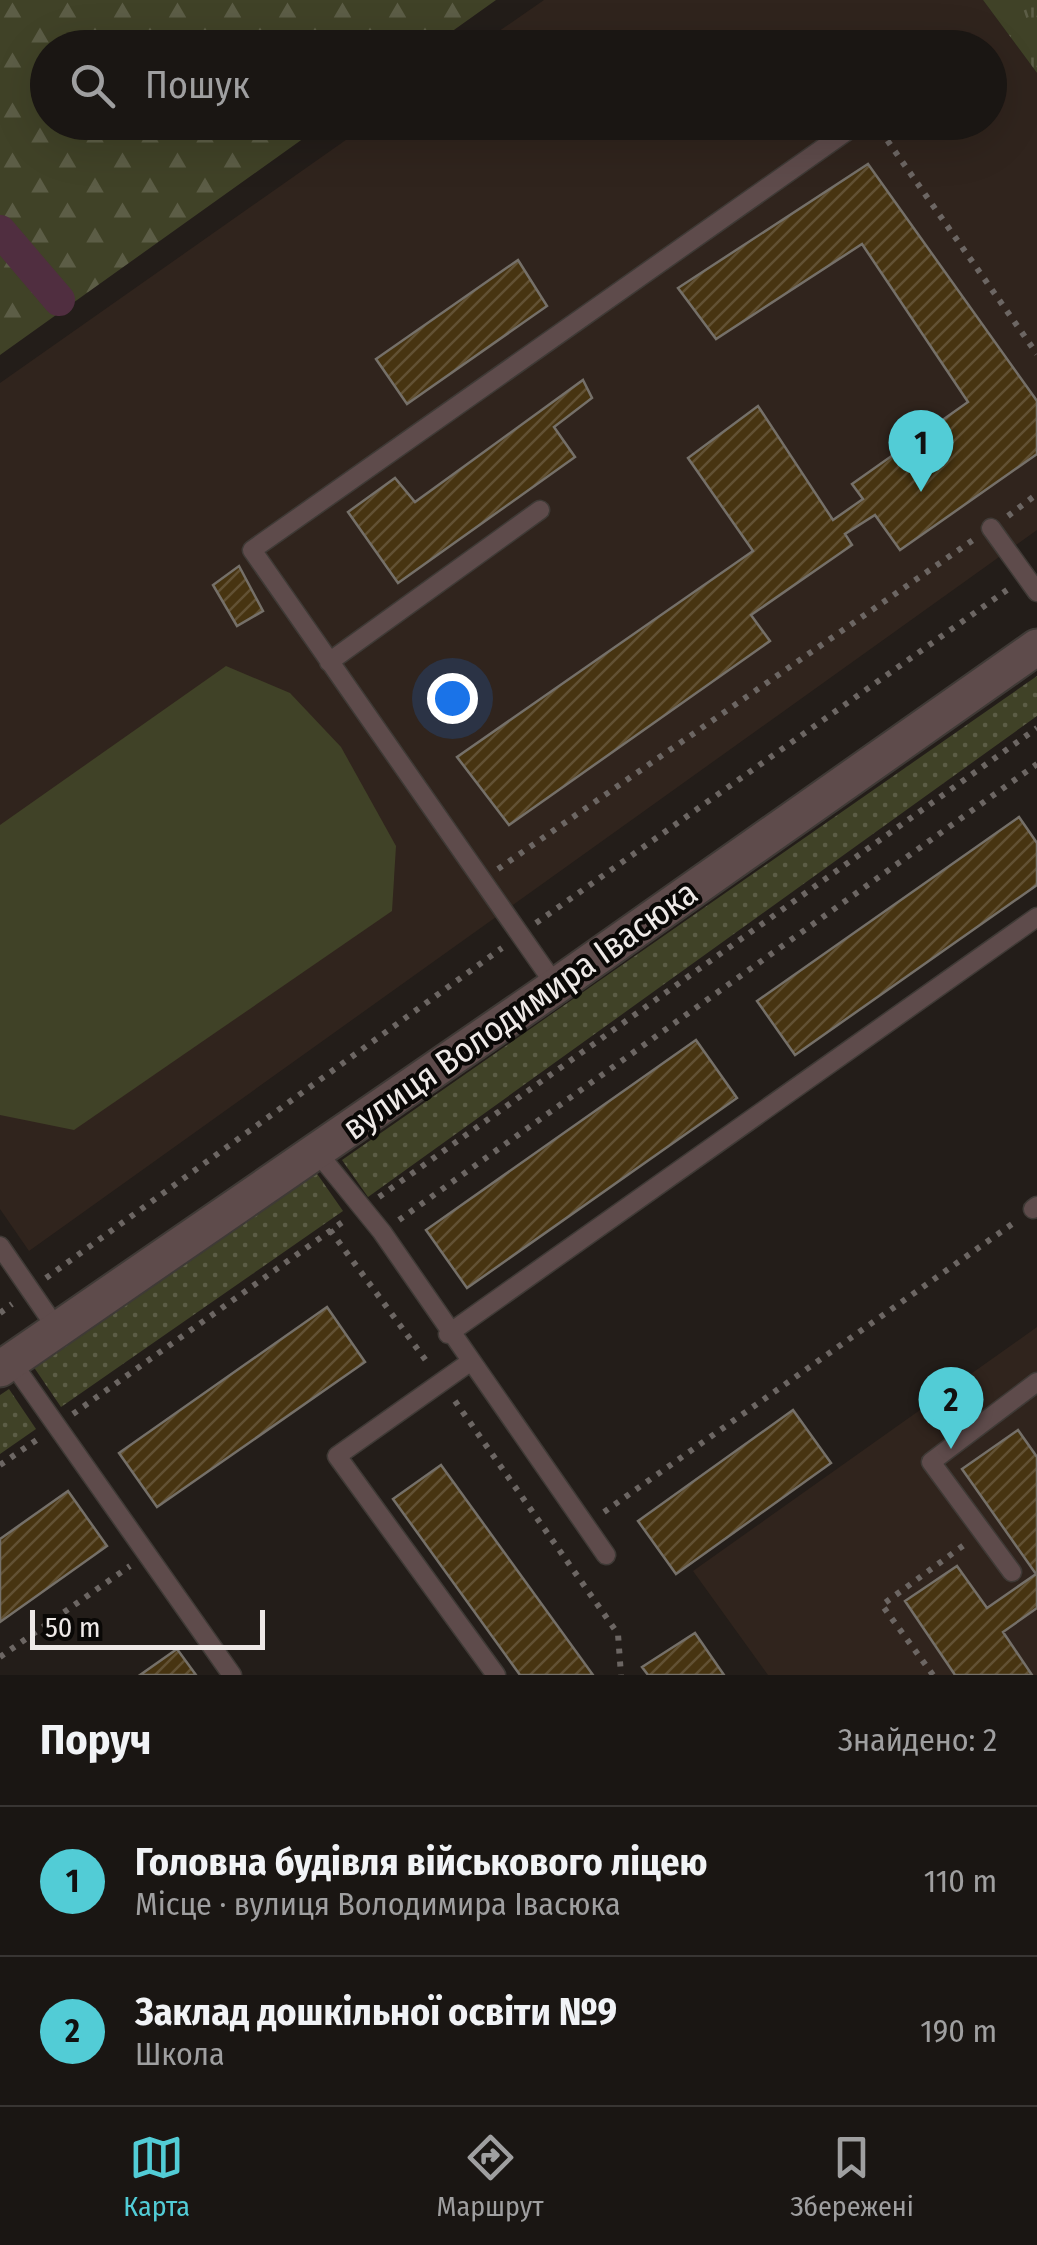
<!DOCTYPE html>
<html lang="uk">
<head>
<meta charset="utf-8">
<style>
  body { margin:0; font-family:"Fira Sans Condensed",sans-serif; background:#272321; color:#f1f3f6 }
  .scale { position:absolute; left:30px; bottom:25px; width:235px; box-sizing:border-box; padding-left:10px; border:5px solid #eee9e7; border-top:0; font-size:28px; line-height:35px; white-space:nowrap; color:#eee9e7; -webkit-text-stroke:8px #0a0806; paint-order:stroke }
  .you { position:absolute; left:452px; top:698px; width:35px; height:35px; margin:-25px; border:8px solid #fff; border-radius:50%; background:#1a73e8; box-shadow:0 0 0 15px #1a73e833 }
  .badge { display:grid; place-items:center; width:65px; height:65px; border-radius:50%; background:#52ccd6; color:#111; font-size:32px; font-weight:700 }
  .pin { position:absolute; translate:-50% -82px; filter:drop-shadow(0 2px 5px #0008) }
  .pin::after { content:''; position:absolute; top:52px; width:35px; height:30px; background:inherit; clip-path:polygon(0 0,100% 0,50% 100%) }
  .list { margin:0; padding:0; list-style:none }
  h2 { display:flex; justify-content:space-between; align-items:center; height:130px; margin:0; padding:0 40px; font-size:42px }
  h2 small { font-size:32px; font-weight:400; color:#9f9fa0 }
  .list li { display:grid; grid-template-columns:65px 1fr auto; gap:30px; align-items:center; box-sizing:border-box; height:150px; padding:0 40px; border-top:2px solid #383533 }
  .list b { display:block; font-size:38px; white-space:nowrap }
  .list p { margin:0; font-size:32px; white-space:nowrap; color:#9f9fa0 }
  .list em { font-size:32px; font-style:normal; color:#9f9fa0 }
  .icon { flex:none; width:55px; height:55px; fill:none; stroke:currentColor; stroke-width:2; stroke-linecap:round; stroke-linejoin:round }
  .map { position:relative; flex:none; width:1037px; height:1675px; overflow:hidden }
  .search { position:absolute; background:#1a1613; box-shadow:0 10px 40px #0002; left:30px; right:30px; top:30px; height:110px; display:flex; align-items:center; gap:25px; box-sizing:border-box; padding:0 35px; border-radius:55px; color:#9f9fa0; font-size:38px }
  .sheet { height:430px; background:#1a1613 }
  nav { display:flex; justify-content:space-around; align-items:center; box-sizing:border-box; height:140px; border-top:2px solid #383533; background:#1a1613; font-size:28px; color:#9f9fa0 }
  nav a { display:grid; justify-items:center; gap:5px }
  nav .on { color:#52ccd6 }
  .map>svg:first-child { display:block }
  .built { fill:#30241d }
  .grass { fill:url(#grass-dots) }
  .forest { fill:url(#forest-firs) }
  .park { fill:url(#park-tufts) }
  .garden { fill:#404227 }
  .lines { fill:none; stroke-linecap:round; stroke-linejoin:round }
  .canal { stroke:#502e40; stroke-width:32 }
  .building { fill:url(#building-hatch); stroke:#757069; stroke-width:2.5 }
  .service-casing { stroke:#3f3a36; stroke-width:21 }
  .minor-casing { stroke:#3f3a36; stroke-width:39 }
  .path { stroke:#6c6663; stroke-width:6; stroke-dasharray:5 8; stroke-linecap:butt }
  .service { stroke:#5e4b4b; stroke-width:18 }
  .minor { stroke:#5e4b4b; stroke-width:35 }
  .labels { text-anchor:middle; stroke-width:8; stroke-linejoin:round; paint-order:stroke }
  .street-label { font-size:35px; fill:#eee9e7; stroke:#0a0806 }
</style>
</head>
<body>
<div class="map">
<svg width="1037" height="1675" viewBox="0 0 1037 1675">
  <defs>
    <pattern id="grass-dots" width="8" height="8" patternUnits="userSpaceOnUse" patternTransform="scale(2.5)"><rect width="8" height="8" fill="#404227"/><path d="M2 2h.1M6 6h.1" fill="none" stroke="#5c5d46" stroke-width="1.8" stroke-linecap="round"/></pattern>
    <pattern id="forest-firs" width="22" height="20" patternUnits="userSpaceOnUse" patternTransform="scale(2.5)"><rect width="22" height="20" fill="#404227"/><path d="M5 1l3.5 6h-7zM16 11l3.5 6h-7z" fill="#5c5d46"/></pattern>
    <pattern id="park-tufts" width="24" height="20" patternUnits="userSpaceOnUse" patternTransform="scale(2.5)"><rect width="24" height="20" fill="#404227"/><path d="M3 7l-1-3M5 7V3M7 7l1-3M15 17l-1-3M17 17v-4M19 17l1-3" fill="none" stroke="#5c5d46"/></pattern>
    <pattern id="building-hatch" width="6" height="6" patternUnits="userSpaceOnUse" patternTransform="scale(2.5)"><rect width="6" height="6" fill="#473411"/><path d="M-1 1l2-2M0 6l6-6M5 7l2-2" fill="none" stroke="#625134"/></pattern>
  </defs>
  <rect width="100%" height="100%" fill="#231d19"/>
  <path class="built" d="M544 0H983L1037 73V530L29 1251 0 1209V383L370 123 990 122V48L476 47Z
    M1037 1327V1675H768L693 1571Z"/>
  <path class="grass" d="M1037 676V716L368 1197 342 1160Z
    M313 1168 343 1211 61 1407 31 1363Z
    M9 1389 36 1429 0 1454V1395Z"/>
  <path class="forest" d="M0 0H496L430 47 48 48V122L325 123 0 355Z"/>
  <path class="park" d="M983 0H1037V73Z"/>
  <path class="garden" d="M226 666 290 693 341 747 396 846 392 911 74 1130 0 1115V825Z"/>
  <g class="lines">
    <path class="canal" d="M0 231 59 300"/>
  </g>
  <path class="building" d="M868 164 1037 401V454L900 550 875 515 845 534 852 545 751 615 770 641 509 825 457 757 753 551 688 458 758 406 833 520 863 499 852 484 968 402 862 244 716 339 678 288Z
    M518 260 547 306 407 404 376 359Z
    M583 380 592 398 554 427 575 457 398 583 348 512 395 478 415 502Z
    M239 566 263 611 237 626 213 585Z
    M1019 817 1037 843V885L795 1055 757 1001Z
    M696 1040 737 1098 467 1288 426 1230Z
    M327 1307 365 1362 157 1507 119 1453Z
    M793 1410 831 1463 676 1574 638 1521Z
    M1018 1430 1037 1457V1608L1003 1632 1032 1675H955L905 1601 957 1566 987 1608 1036 1574 962 1469Z
    M441 1465 593 1675H520L393 1499Z
    M68 1491 107 1546 0 1622V1539Z
    M695 1633 724 1675H648L642 1667Z
    M177 1649 196 1675H140Z"/>
  <g class="lines">
    <defs>
      <path id="service" d="M991 528 1037 592
        M329 662 540 510
        M556 986 252 550 860 122
        M317 1152 382 1232 606 1555
        M1033 1209 1037 1206
        M0 1246 57 1329
        M448 1334 1037 917
        M11 1361 232 1675
        M470 1362 337 1456 496 1675
        M1012 1572 931 1462 1037 1382"/>
      <path id="minor" d="M0 1369 556 986 1037 647"/>
    </defs>
    <use href="#service" class="service-casing"/>
    <use href="#minor" class="minor-casing"/>
    <path class="path" d="M880 130 1037 354
      M1008 516 1037 494
      M498 869 973 540
      M536 923 1007 590
      M379 1197 1037 728
      M399 1220 1037 764
      M330 1230 430 1366
      M46 1278 502 948
      M0 1313 12 1304
      M455 1401 618 1634 621 1675
      M73 1414 344 1221
      M0 1465 38 1439
      M604 1512 1015 1222
      M0 1657 130 1566
      M933 1675 882 1605 964 1545"/>
    <use href="#service" class="service"/>
    <use href="#minor" class="minor"/>
  </g>
  <g class="labels">
    <g class="street-label">
      <text transform="translate(520 1010) rotate(-35)" y="12">вулиця Володимира Івасюка</text>
    </g>
  </g>
</svg>
<div class="scale">50 m</div>
<div class="you"></div>
<div class="pin badge" style="left:921px;top:492px">1</div>
<div class="pin badge" style="left:951px;top:1449px">2</div>
<div class="search"><svg class="icon" aria-label="search" viewBox="0 0 24 24"><circle cx="10" cy="10" r="6"/><path d="M15 15l6 6"/></svg>Пошук</div>
</div>
<section class="sheet">
<h2>Поруч<small>Знайдено: 2</small></h2>
<ul class="list">
<li><span class="badge">1</span><div><b>Головна будівля військового ліцею</b><p>Місце · вулиця Володимира Івасюка</p></div><em>110 m</em></li>
<li><span class="badge">2</span><div><b>Заклад дошкільної освіти №9</b><p>Школа</p></div><em>190 m</em></li>
</ul>
</section>
<nav>
<a class="on"><svg class="icon" aria-label="map" viewBox="0 0 24 24"><path d="M3 6l6-2 6 2 6-2v14l-6 2-6-2-6 2zM9 4v14M15 6v14"/></svg>Карта</a>
<a><svg class="icon" aria-label="directions" viewBox="0 0 24 24"><path d="M12 3l9 9-9 9-9-9zM9 14v-3h6M13 9l2 2-2 2"/></svg>Маршрут</a>
<a><svg class="icon" aria-label="saved" viewBox="0 0 24 24"><path d="M7 4h10v16l-5-4-5 4z"/></svg>Збережені</a>
</nav>
</body>
</html>
